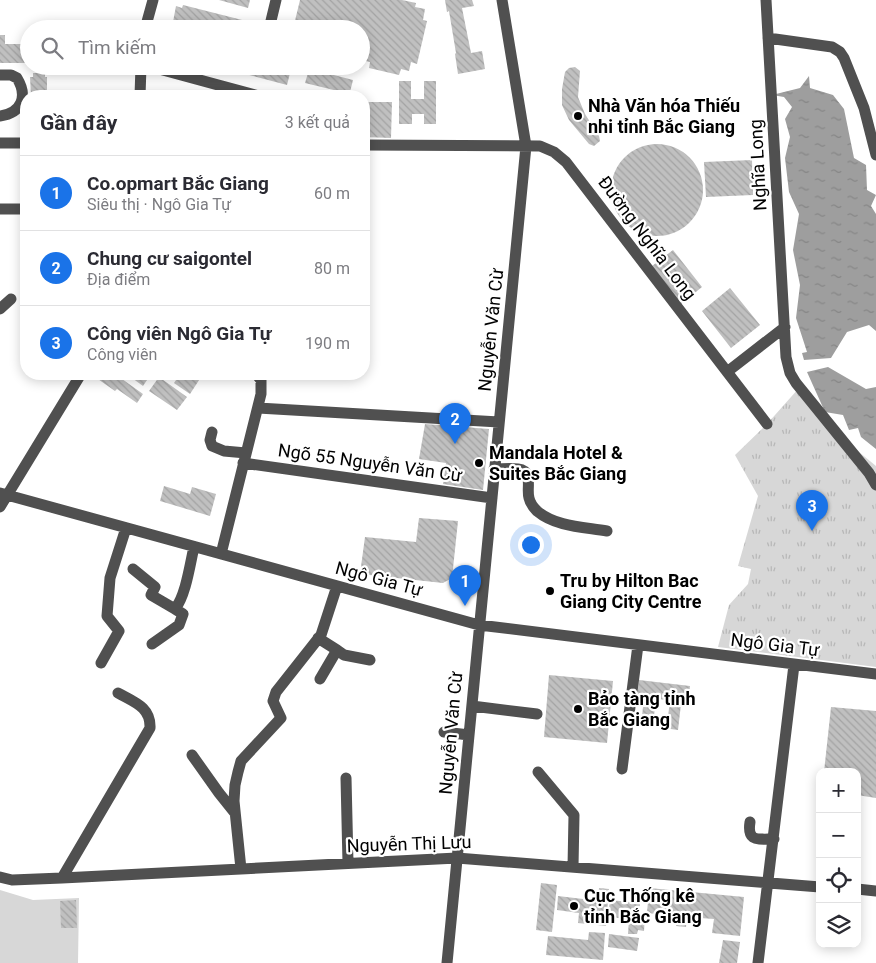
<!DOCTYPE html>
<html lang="vi">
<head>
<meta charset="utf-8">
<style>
  body { margin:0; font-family:Roboto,sans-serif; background:#f2f2f3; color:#2b2b33 }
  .controls { position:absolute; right:15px; bottom:15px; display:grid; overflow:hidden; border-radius:10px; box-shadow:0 2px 12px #0003 }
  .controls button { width:45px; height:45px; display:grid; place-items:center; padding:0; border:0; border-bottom:1px solid #e1e1e2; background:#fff; color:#2b2b33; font:25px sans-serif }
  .you { position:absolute; left:530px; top:544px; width:18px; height:18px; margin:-12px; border:4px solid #fff; border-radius:50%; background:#1a73e8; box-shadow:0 0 0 8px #1a73e833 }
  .badge { display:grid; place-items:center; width:32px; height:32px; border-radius:50%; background:#1a73e8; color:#fff; font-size:16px; font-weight:700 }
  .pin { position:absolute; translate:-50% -41px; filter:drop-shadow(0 1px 2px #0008) }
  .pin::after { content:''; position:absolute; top:26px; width:18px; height:15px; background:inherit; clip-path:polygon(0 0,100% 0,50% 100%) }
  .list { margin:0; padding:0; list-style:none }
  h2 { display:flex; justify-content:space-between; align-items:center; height:65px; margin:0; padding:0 20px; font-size:21px }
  h2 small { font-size:16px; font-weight:400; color:#7c7c81 }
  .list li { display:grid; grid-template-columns:32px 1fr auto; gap:15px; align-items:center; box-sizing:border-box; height:75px; padding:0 20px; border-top:1px solid #e1e1e2 }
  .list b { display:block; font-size:19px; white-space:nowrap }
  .list p { margin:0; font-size:16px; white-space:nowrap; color:#7c7c81 }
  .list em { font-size:16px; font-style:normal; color:#7c7c81 }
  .icon { flex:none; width:28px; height:28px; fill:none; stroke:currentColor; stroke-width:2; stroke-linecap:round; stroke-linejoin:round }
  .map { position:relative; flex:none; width:876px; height:963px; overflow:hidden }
  .search { position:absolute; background:#fff; box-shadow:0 2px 12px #0003; left:20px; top:20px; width:350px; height:55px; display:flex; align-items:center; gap:12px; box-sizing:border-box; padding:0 18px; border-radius:28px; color:#7c7c81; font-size:19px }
  .panel { position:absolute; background:#fff; box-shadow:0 2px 12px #0003; left:20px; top:90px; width:350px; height:290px; border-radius:20px }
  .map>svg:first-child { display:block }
  .grass { fill:#d7d7d7 }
  .park { fill:url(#park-tufts) }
  .water { fill:url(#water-ripples) }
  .building { fill:url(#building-back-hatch); fill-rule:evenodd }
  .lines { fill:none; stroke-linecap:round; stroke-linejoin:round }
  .minor { stroke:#505050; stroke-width:11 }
  .poi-dot { fill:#000; stroke:#fff; stroke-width:2 }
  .labels { text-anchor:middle; stroke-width:4.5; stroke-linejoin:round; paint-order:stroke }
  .poi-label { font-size:18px; font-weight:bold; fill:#000; stroke:#fff; text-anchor:start }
  .street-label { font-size:18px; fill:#000; stroke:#fff }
</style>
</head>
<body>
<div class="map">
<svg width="876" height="963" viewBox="0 0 876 963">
  <defs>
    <pattern id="park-tufts" width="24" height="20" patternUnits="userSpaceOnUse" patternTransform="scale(1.25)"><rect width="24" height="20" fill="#d7d7d7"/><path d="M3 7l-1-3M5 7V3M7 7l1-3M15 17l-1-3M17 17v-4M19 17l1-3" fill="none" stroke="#b7b7b7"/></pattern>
    <pattern id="water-ripples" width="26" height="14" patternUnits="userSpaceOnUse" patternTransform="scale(1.25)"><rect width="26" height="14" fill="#9e9e9e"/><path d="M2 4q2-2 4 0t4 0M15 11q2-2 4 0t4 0" fill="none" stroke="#868686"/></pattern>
    <pattern id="building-back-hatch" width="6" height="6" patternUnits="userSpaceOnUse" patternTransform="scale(1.25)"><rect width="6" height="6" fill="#c0c0c0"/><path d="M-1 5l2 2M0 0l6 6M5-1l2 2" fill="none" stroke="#a3a3a3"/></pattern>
  </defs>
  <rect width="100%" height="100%" fill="#fff"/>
  <path class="grass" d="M0 890 33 900 79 898 78 963H0Z"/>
  <path class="park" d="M799 388 848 443 876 466V667L718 647 729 605 748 584 751 569 738 566 758 496 735 455 767 424Z"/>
  <path class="water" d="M809 76 810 88 833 95 844 109 854 158 866 165 867 190 876 195 871 206 876 214V331L869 325 847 332 831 358 804 360 802 353 807 352 796 318 800 285 793 250 799 214 789 192 785 158 790 137 785 119 792 107 784 97 772 95 800 88Z
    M828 367 866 389 876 387V449L861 437 858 428 849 430 843 415 825 412 807 372Z"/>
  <path class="building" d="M219 0H250L248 8Z
    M300 0H402L416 3 415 7 425 9 423 20 427 21 417 64 411 62 409 71 401 69 399 75 369 68 370 62 361 60V29H293Z
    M445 0H472L474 6 462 8 471 53 482 51 485 69 458 74 455 54 456 53 449 11 447 12Z
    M183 5 246 21 247 26 244 29H191L177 25V23L173 22 176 6 182 8Z
    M0 35H5V44H29V63H0Z
    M215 66H299L353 80 349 96H343L337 95 338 91 305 83 308 73 291 69 287 85Z
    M575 67 580 71 578 97 585 114 599 136 600 141 594 146 589 144 569 120 562 105V89L565 72 569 68Z
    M33 73H45V77H47V96H31L30 77H33Z
    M399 81H411V99H424V81H436V124H424V114H412V124H399Z
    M158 90 177 95V96H156Z
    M364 102H392L391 138 364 137Z
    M611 190a46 46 0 1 1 92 0a46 46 0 1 1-92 0Z
    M752 160 753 195 706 197 704 162Z
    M673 250 702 287 681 304 652 266Z
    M730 288 760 325 731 348 702 311Z
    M97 374H115L143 394 137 403 117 389 115 391 95 377Z
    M135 374H151L143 386 132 378Z
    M180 374H203L190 394 174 383Z
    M159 377 187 397 177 410 149 391Z
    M425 424 489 429 483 490 443 484 446 463 419 459Z
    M164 486 190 494 192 487 216 494 210 516 160 501Z
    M419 518 458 521 452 578 443 583 360 574 365 537 416 542Z
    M549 675 613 681 607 743 544 737Z
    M639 680 690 686 688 704H681L678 730 641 725 644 698 637 697ZM656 699 670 700 668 717 654 716Z
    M831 707 876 711V798L857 795V772H824Z
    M541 883 557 885 552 932 536 930Z
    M599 888 609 889 606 926 578 923 579 913 557 910 558 896 583 899 590 898 598 900Z
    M649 888 744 897 740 936 712 933 714 919 687 917 686 927 676 926 677 916 647 913Z
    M76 900 77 928H61L60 901Z
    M610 900 640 903 639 915 645 916 644 931 638 930 637 934H628L629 919 608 917Z
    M589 932 605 933 603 960 546 955 548 936 588 940Z
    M609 934 639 938 637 951 608 947Z
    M723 940 740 942 737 963H719Z"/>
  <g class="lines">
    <path class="minor" d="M766 0 786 357 790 373 796 383 869 473 876 485
      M145 29 153 0
      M269 29 276 0
      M768 38 832 47 840 52 844 58 864 108 876 155
      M148 66 259 96
      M0 75H11L17 78C28 96 22 113 0 116
      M140 96 141 66
      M0 143H26
      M364 145 540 146 554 152 566 162 767 424
      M0 209H26
      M0 309 11 299
      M727 372 785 327
      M258 408 499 422
      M212 432 210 440 212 446 224 451 246 453
      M243 463 492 498
      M494 469C502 469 510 468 518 469 534 471 526 488 529 498 530 503 534 508 537 511 556 527 584 527 607 531
      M0 493 479 625 876 674
      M0 507 81 374
      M221 554 261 394V380L256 374
      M133 569 155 587 151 595 175 609
      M318 638 337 650 320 679
      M152 644 179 625 183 614 175 609C186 595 190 564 194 547
      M337 650 344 655 370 660
      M101 663 119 631 107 616 110 578 126 528
      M472 706 537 714
      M444 732 469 735
      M192 755 219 793 235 813
      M622 769 638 645
      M538 772 574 815 573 867
      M346 778 348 863
      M750 822C747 842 757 839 774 839
      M241 869 234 801 235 785 238 772 241 761 281 718 273 701 276 692 321 635 337 586
      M0 877 12 880 62 878 457 858 820 887
      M62 878 150 728C151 707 134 702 118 693
      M857 889 876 891
      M447 963 526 146 502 0
      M758 963 794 665"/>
  </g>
  <g class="poi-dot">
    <circle cx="578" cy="116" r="5"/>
    <circle cx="479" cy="463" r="5"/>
    <circle cx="550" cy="591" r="5"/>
    <circle cx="578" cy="709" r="5"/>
    <circle cx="574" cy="906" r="5"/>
  </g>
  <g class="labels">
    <g class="poi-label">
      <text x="588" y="112">Nhà Văn hóa Thiếu<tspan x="588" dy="21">nhi tỉnh Bắc Giang</tspan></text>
      <text x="489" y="459">Mandala Hotel &amp;<tspan x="489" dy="21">Suites Bắc Giang</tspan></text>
      <text x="560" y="587">Tru by Hilton Bac<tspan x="560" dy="21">Giang City Centre</tspan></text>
      <text x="588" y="705">Bảo tàng tỉnh<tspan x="588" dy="21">Bắc Giang</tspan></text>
      <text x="584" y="902">Cục Thống kê<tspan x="584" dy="21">tỉnh Bắc Giang</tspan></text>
    </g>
    <g class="street-label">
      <text transform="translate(758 165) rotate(-93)" y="6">Nghĩa Long</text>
      <text transform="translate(647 238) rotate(53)" y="6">Đường Nghĩa Long</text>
      <text transform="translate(491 330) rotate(-84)" y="6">Nguyễn Văn Cừ</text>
      <text transform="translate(370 463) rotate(8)" y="6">Ngõ 55 Nguyễn Văn Cừ</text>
      <text transform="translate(379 579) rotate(15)" y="6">Ngô Gia Tự</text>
      <text transform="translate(775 645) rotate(7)" y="6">Ngô Gia Tự</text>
      <text transform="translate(451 733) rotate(-85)" y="6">Nguyễn Văn Cừ</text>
      <text transform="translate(409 844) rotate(-2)" y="6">Nguyễn Thị Lưu</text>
    </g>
  </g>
</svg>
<div class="controls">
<button>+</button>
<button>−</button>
<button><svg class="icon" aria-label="locate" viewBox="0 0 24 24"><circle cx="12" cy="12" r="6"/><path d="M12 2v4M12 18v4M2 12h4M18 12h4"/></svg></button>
<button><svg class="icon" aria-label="layers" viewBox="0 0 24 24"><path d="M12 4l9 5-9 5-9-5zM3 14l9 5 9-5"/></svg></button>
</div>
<div class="you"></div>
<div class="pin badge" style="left:465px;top:606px">1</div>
<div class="pin badge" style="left:455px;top:444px">2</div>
<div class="pin badge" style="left:812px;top:531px">3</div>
<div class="search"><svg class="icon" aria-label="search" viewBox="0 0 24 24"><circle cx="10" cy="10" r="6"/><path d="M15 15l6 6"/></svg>Tìm kiếm</div>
<section class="panel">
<h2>Gần đây<small>3 kết quả</small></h2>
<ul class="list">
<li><span class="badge">1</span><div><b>Co.opmart Bắc Giang</b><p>Siêu thị · Ngô Gia Tự</p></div><em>60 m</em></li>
<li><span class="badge">2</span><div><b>Chung cư saigontel</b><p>Địa điểm</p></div><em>80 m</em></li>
<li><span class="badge">3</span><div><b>Công viên Ngô Gia Tự</b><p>Công viên</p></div><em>190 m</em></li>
</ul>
</section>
</div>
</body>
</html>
